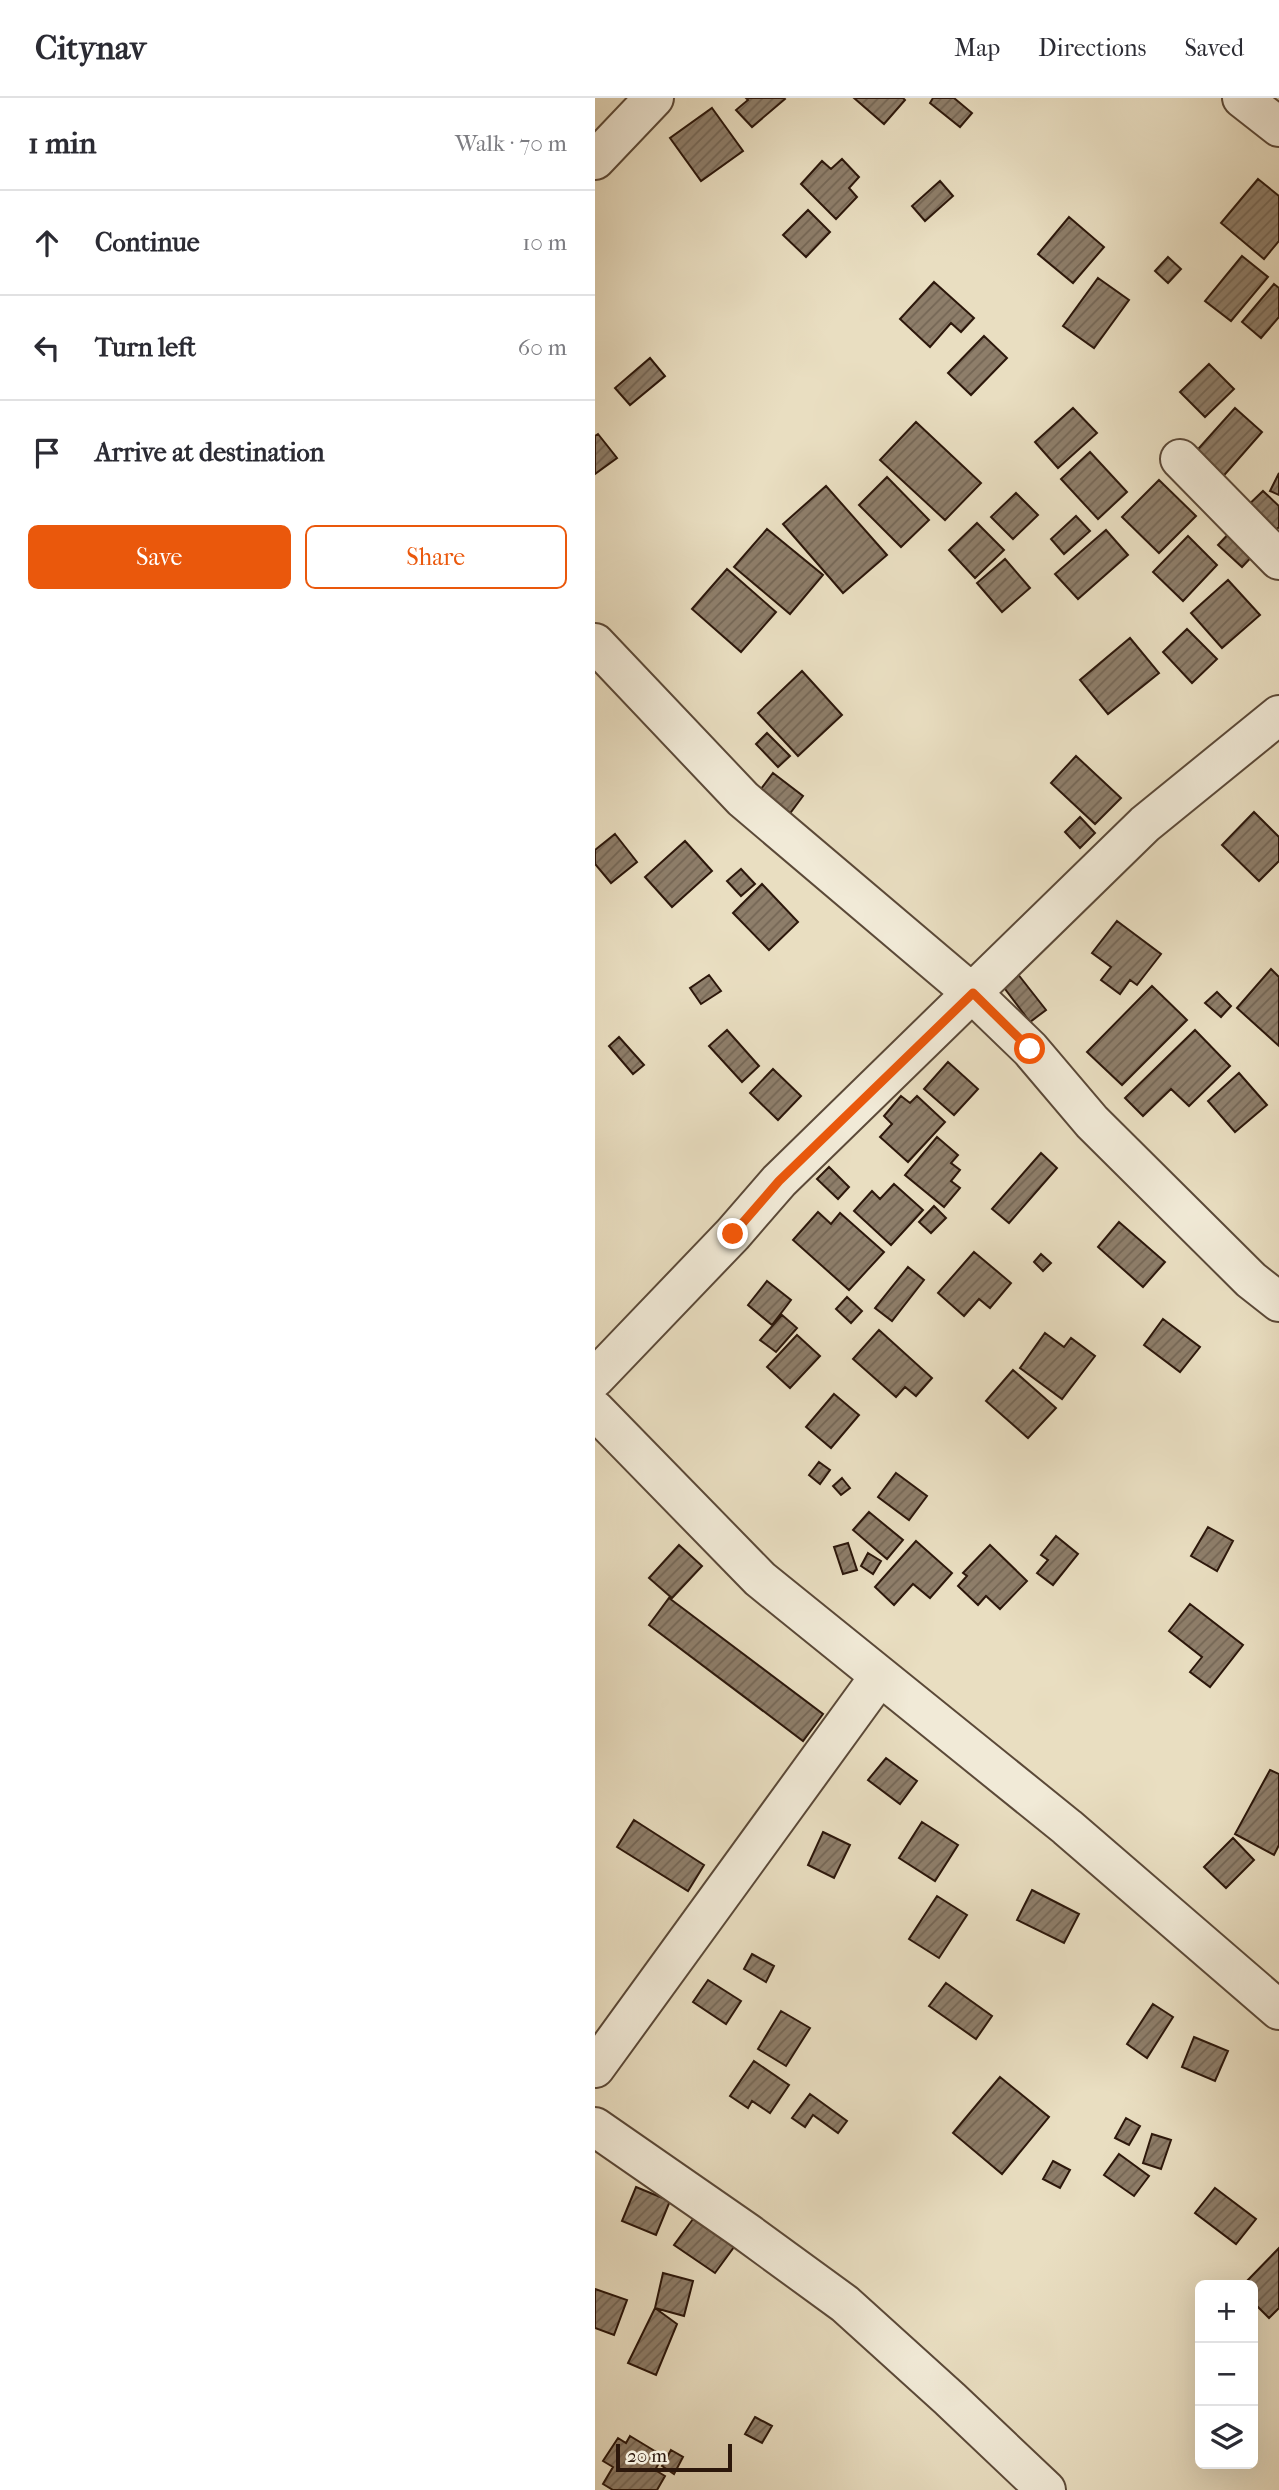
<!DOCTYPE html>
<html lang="en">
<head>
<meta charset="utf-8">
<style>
  body { margin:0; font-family:"IM FELL French Canon",serif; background:#f7f7f7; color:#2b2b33 }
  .controls { position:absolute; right:21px; bottom:21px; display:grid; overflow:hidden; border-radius:10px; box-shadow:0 7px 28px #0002 }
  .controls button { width:63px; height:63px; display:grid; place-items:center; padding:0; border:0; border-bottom:2px solid #e1e1e2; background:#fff; color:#2b2b33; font:35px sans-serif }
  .scale { position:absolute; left:21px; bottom:18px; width:116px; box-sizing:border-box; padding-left:7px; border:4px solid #2c170b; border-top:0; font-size:19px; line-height:24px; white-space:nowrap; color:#2c170b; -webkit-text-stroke:5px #f1ead7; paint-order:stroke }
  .stop { position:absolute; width:21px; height:21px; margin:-16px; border:5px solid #ea580c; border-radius:50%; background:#fff }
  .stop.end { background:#ea580c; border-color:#fff; box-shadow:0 2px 7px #0008 }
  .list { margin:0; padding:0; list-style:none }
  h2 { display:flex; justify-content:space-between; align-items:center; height:91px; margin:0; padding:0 28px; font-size:30px }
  h2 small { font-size:23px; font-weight:400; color:#7c7c81 }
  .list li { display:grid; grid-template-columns:46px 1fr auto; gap:21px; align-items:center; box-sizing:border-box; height:105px; padding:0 28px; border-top:2px solid #e1e1e2 }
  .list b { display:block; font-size:26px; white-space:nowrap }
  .list em { font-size:23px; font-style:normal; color:#7c7c81 }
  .actions { display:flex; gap:14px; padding:21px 28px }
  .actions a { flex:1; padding:16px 0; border:2px solid #ea580c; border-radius:10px; text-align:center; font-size:24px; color:#ea580c }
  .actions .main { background:#ea580c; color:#fff }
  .icon { flex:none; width:38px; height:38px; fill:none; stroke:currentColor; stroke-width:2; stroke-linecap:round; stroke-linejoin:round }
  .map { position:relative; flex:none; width:684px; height:2392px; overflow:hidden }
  header { display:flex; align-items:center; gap:42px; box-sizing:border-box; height:98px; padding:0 35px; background:#fff; border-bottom:2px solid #e1e1e2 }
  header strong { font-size:33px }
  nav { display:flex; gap:38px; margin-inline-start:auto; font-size:24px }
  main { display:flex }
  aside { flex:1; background:#fff }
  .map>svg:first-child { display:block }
  .building { fill:url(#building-hatch); stroke:#2c170b; stroke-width:2 }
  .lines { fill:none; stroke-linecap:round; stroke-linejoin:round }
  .minor-casing { stroke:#5b4938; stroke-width:42 }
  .minor { stroke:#f1ead7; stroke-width:38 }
  .route { stroke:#ea580c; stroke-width:9 }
</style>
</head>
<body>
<header>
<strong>Citynav</strong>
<nav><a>Map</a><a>Directions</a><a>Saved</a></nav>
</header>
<main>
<aside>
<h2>1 min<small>Walk · 70 m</small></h2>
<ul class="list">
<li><svg class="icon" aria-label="ahead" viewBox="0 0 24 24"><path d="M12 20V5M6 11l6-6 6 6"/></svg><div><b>Continue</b></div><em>10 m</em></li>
<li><svg class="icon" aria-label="left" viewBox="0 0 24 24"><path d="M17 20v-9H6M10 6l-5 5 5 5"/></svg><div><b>Turn left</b></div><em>60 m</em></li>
<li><svg class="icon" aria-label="arrive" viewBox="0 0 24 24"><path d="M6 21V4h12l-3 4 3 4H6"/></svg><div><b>Arrive at destination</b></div></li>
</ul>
<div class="actions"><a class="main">Save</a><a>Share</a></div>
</aside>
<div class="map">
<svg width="684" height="2392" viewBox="0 0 684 2392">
  <defs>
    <pattern id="building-hatch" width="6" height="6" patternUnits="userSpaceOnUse" patternTransform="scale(1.75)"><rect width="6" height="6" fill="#8e7e6a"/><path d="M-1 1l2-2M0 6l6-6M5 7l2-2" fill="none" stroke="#746655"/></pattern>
  </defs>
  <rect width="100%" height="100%" fill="#e9dec1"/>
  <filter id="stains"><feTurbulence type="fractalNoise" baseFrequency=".00286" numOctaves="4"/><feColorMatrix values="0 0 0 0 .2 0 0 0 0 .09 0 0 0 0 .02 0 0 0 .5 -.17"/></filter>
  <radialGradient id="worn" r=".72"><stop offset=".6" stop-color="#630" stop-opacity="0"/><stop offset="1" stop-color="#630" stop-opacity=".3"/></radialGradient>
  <path class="building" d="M151 0H189L190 1 157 29 141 12 153 2Z
    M259 0H308L310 2 289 26Z
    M338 0H359L377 15 365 29 335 5Z
    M117 10 148 53 106 83 75 40Z
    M247 61 264 79 254 90 262 99 241 121 206 86 227 63 236 71Z
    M663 81 684 98V143L669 161 626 125Z
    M345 83 358 98 330 123 317 108Z
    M213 112 235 134 211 159 188 137Z
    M474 119 509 149 478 185 443 156Z
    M647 158 673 179 636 223 610 203Z
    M573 159 586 171 573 185 560 173Z
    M503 180 534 202 499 250 468 228Z
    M339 184 379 220 366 234 356 225 335 249 305 221Z
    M679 186 684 190V219L666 240 647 224Z
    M389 238 412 260 376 297 353 275Z
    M55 260 70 278 35 307 20 290Z
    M614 266 639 291 610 319 585 294Z
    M478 310 502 335 463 370 440 344Z
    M640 310 667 334 624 383 596 359Z
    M321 324 386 385 350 422 285 362Z
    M3 336 22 360 0 376V338Z
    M495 354 532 394 503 421 466 381Z
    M684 375V397L675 393Z
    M292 379 334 422 306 449 264 407Z
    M564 382 601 418 564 455 527 419Z
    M231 388 292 457 248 495 188 426Z
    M668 393 684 408V429L673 441 646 414Z
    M421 395 443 417 418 441 396 419Z
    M481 418 495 433 469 456 456 441Z
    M382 425 409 452 380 480 354 452Z
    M639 430 663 452 647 469 623 447Z
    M172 431 228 477 195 516 139 469Z
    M511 432 533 457 483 501 460 476Z
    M593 438 622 467 588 503 558 474Z
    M410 461 435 490 407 514 382 485Z
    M132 471 181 514 146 554 97 511Z
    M633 482 665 517 627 550 596 515Z
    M592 531 622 561 597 585 568 554Z
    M535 540 564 575 513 616 485 582Z
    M207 573 247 617 203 658 163 615Z
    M172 635 195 658 183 669 161 646Z
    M481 658 526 700 500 726 456 685Z
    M178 675 208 698 190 722 160 699Z
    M659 714 684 739V763L664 783 627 747Z
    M485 719 500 735 485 750 470 734Z
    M20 736 42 764 16 785 0 766V752Z
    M90 743 117 773 77 809 50 779Z
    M146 771 160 786 146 798 132 783Z
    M167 786 203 824 174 852 138 815Z
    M522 823 566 856 542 887 535 882 525 896 506 882 516 869 497 855Z
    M676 871 684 879V948L642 910Z
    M422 875 451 912 435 924 407 887Z
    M114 877 126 893 106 906 95 890Z
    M557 888 592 922 527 987 492 954Z
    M622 894 636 908 626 919 610 905Z
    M132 932 164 968 147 984 114 948Z
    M600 932 635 968 594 1008 576 991 548 1018 530 1000Z
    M24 939 49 967 38 976 14 948Z
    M353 964 383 991 359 1017 329 991Z
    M178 971 206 998 183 1022 155 995Z
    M644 975 672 1007 640 1034 613 1003Z
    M306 998 315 1005 322 998 350 1024 313 1064 285 1039 297 1026 289 1018Z
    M342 1039 363 1057 356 1065 365 1072 356 1083 365 1090 349 1109 310 1077Z
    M446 1055 462 1070 414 1125 397 1111Z
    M234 1069 254 1089 243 1101 222 1081Z
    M299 1086 328 1112 296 1147 259 1113 277 1093 285 1101Z
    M339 1108 351 1120 336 1135 324 1124Z
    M223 1114 236 1126 245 1115 289 1154 254 1192 198 1142Z
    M524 1124 570 1164 548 1189 503 1149Z
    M379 1154 416 1185 395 1210 384 1201 369 1218 343 1195Z
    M446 1156 456 1165 448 1173 439 1164Z
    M313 1169 329 1182 297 1223 280 1210Z
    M172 1183 196 1202 177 1227 153 1207Z
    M252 1199 267 1213 256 1225 241 1211Z
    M187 1217 202 1230 181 1254 165 1242Z
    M568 1221 605 1249 585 1274 549 1247Z
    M284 1232 337 1280 321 1298 310 1289 301 1299 258 1261Z
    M450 1235 469 1249 476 1240 500 1258 467 1301 425 1270Z
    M202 1237 225 1258 195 1290 172 1269Z
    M418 1272 461 1310 433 1340 391 1303Z
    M239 1296 264 1317 236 1350 211 1329Z
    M224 1364 235 1372 225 1386 214 1377Z
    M301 1375 332 1398 314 1422 283 1399Z
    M247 1380 255 1390 246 1397 238 1388Z
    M274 1414 308 1442 292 1461 258 1432Z
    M613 1429 638 1443 622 1473 596 1458Z
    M461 1438 483 1456 458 1487 442 1475 453 1462 446 1457Z
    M321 1443 357 1475 335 1500 318 1486 299 1507 280 1489Z
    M253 1445 262 1472 248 1476 239 1449Z
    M84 1447 107 1468 77 1500 54 1480Z
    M395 1447 432 1483 405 1511 391 1498 383 1507 363 1488 372 1478 368 1475Z
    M273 1455 286 1463 278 1476 266 1468Z
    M74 1500 228 1616 208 1643 54 1527Z
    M595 1506 648 1547 615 1589 595 1574 607 1559 574 1533Z
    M291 1660 322 1683 305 1706 273 1682Z
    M675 1672 684 1676V1747L679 1757 640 1736Z
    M39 1722 109 1767 93 1793 22 1749Z
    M327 1724 363 1747 340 1783 304 1760Z
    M228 1734 255 1747 239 1780 213 1767Z
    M638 1740 659 1762 631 1790 609 1769Z
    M437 1792 484 1816 469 1845 422 1822Z
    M342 1798 372 1817 344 1860 314 1841Z
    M157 1856 179 1868 171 1884 149 1871Z
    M113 1882 146 1903 131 1926 98 1904Z
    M351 1885 397 1918 381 1941 334 1908Z
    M558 1906 578 1919 552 1960 532 1946Z
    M186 1913 215 1930 191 1968 163 1951Z
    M599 1939 633 1953 620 1983 587 1969Z
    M159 1963 194 1987 175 2015 157 2003 153 2010 135 1998Z
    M405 1979 454 2019 407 2076 358 2035Z
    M215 1996 252 2023 243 2035 218 2017 210 2029 197 2020Z
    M531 2020 545 2028 534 2047 520 2040Z
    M557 2036 576 2042 566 2071 548 2065Z
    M524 2056 554 2078 539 2098 509 2077Z
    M458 2063 475 2072 465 2090 448 2081Z
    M41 2089 75 2103 61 2137 27 2123Z
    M620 2090 661 2121 641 2146 600 2115Z
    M98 2121 139 2149 120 2175 79 2147Z
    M684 2150V2210L674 2220 658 2204V2187H648Z
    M68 2175 98 2183 89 2218 60 2210Z
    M0 2191 32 2202 19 2237 0 2230Z
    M60 2210 82 2226 61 2277 33 2265Z
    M160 2319 177 2328 167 2345 150 2336Z
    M35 2338 68 2358 60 2372 70 2378 62 2392H18L8 2386 18 2369 8 2363 23 2340 31 2345Z
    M76 2352 88 2359 79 2376 67 2368Z"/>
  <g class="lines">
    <defs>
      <path id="minor" d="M647 0 684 29
        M0 62 59 0
        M585 361 684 462
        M0 545 148 701 378 896 435 951 497 1024 656 1182 684 1204
        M0 1280 138 1136 184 1083 550 726 684 617
        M0 1312 165 1481 472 1729 684 1912
        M0 1970 284 1579
        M0 2029 150 2133 250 2206 355 2301 451 2392"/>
    </defs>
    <use href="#minor" class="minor-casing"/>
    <use href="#minor" class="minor"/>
  </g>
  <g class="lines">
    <path class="route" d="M138 1136 184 1083 378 895 435 951"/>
  </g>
  <rect width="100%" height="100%" filter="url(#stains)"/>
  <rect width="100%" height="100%" fill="url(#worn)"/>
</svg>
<div class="controls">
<button>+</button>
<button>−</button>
<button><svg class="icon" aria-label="layers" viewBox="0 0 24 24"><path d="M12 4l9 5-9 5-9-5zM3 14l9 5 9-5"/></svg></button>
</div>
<div class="scale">20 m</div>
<div class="stop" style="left:435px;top:951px"></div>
<div class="stop end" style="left:138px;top:1136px"></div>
</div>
</main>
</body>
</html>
